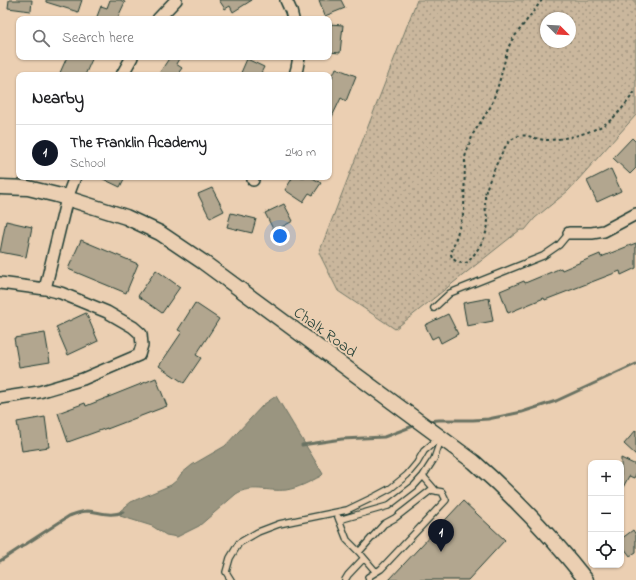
<!DOCTYPE html>
<html lang="en">
<head>
<meta charset="utf-8">
<style>
  body { margin:0; font-family:"Indie Flower",sans-serif; background:#f2f2f2; color:#202124 }
  .controls { position:absolute; right:12px; bottom:12px; display:grid; overflow:hidden; border-radius:8px; box-shadow:0 1px 3px #0004 }
  .controls button { width:36px; height:36px; display:grid; place-items:center; padding:0; border:0; border-bottom:1px solid #e0e0e0; background:#fff; color:#202124; font:20px sans-serif }
  .compass { position:absolute; left:540px; top:12px; width:36px; height:36px; border-radius:50%; background:#fff; box-shadow:0 1px 3px #0004; rotate:114deg }
  .you { position:absolute; left:280px; top:236px; width:14px; height:14px; margin:-10px; border:3px solid #fff; border-radius:50%; background:#1a73e8; box-shadow:0 0 0 6px #1a73e833 }
  .badge { display:grid; place-items:center; width:26px; height:26px; border-radius:50%; background:#111827; color:#fff; font-size:13px; font-weight:700 }
  .pin { position:absolute; translate:-50% -33px; filter:drop-shadow(0 1px 2px #0008) }
  .pin::after { content:''; position:absolute; top:21px; width:14px; height:12px; background:inherit; clip-path:polygon(0 0,100% 0,50% 100%) }
  .list { margin:0; padding:0; list-style:none }
  h2 { display:flex; justify-content:space-between; align-items:center; height:52px; margin:0; padding:0 16px; font-size:17px }
  h2 small { font-size:13px; font-weight:400; color:#757577 }
  .list li { display:grid; grid-template-columns:26px 1fr auto; gap:12px; align-items:center; box-sizing:border-box; height:56px; padding:0 16px; border-top:1px solid #e0e0e0 }
  .list b { display:block; font-size:15px; white-space:nowrap }
  .list p { margin:0; font-size:13px; white-space:nowrap; color:#757577 }
  .list em { font-size:13px; font-style:normal; color:#757577 }
  .icon { flex:none; width:22px; height:22px; fill:none; stroke:currentColor; stroke-width:2; stroke-linecap:round; stroke-linejoin:round }
  .map { position:relative; flex:none; width:636px; height:580px; overflow:hidden }
  .search { position:absolute; background:#fff; box-shadow:0 1px 3px #0004; left:16px; top:16px; width:316px; height:44px; display:flex; align-items:center; gap:10px; box-sizing:border-box; padding:0 14px; border-radius:8px; color:#757577; font-size:15px }
  .panel { position:absolute; background:#fff; box-shadow:0 1px 3px #0004; left:16px; top:72px; width:316px; height:108px; border-radius:8px }
  .map>svg:first-child { display:block }
  .grass { fill:url(#grass-dots); stroke:#747a68; fill-rule:evenodd }
  .water { fill:#9a9580; stroke:#697262 }
  .lines { fill:none; stroke-linecap:round; stroke-linejoin:round }
  .stream { stroke:#697262; stroke-width:3 }
  .building { fill:#b2a68f; stroke:#1f3d34 }
  .service-casing { stroke:#1f3d34; stroke-width:8 }
  .minor-casing { stroke:#1f3d34; stroke-width:14 }
  .tertiary-casing { stroke:#1f3d34; stroke-width:17 }
  .path { stroke:#1f3d34; stroke-width:2; stroke-dasharray:3 3; stroke-linecap:butt }
  .service { stroke:#ebcfb2; stroke-width:5.5 }
  .minor { stroke:#ebcfb2; stroke-width:11 }
  .tertiary { stroke:#ebcfb2; stroke-width:14 }
  .labels { text-anchor:middle; stroke-width:4; stroke-linejoin:round; paint-order:stroke }
  .street-label { font-size:16px; fill:#1f3d34; stroke:#ebcfb2 }
</style>
</head>
<body>
<div class="map">
<svg width="636" height="580" viewBox="0 0 636 580">
  <defs>
    <pattern id="grass-dots" width="8" height="8" patternUnits="userSpaceOnUse"><rect width="8" height="8" fill="#cab79d"/><path d="M2 2h.1M6 6h.1" fill="none" stroke="#a39681" stroke-width="1.8" stroke-linecap="round"/></pattern>
  </defs>
  <rect width="100%" height="100%" fill="#ebcfb2"/>
  <filter id="ink" filterUnits="userSpaceOnUse"><feTurbulence type="fractalNoise" baseFrequency=".025" numOctaves="2"/><feDisplacementMap in="SourceGraphic" scale="8" xChannelSelector="R" yChannelSelector="G"/><feConvolveMatrix kernelMatrix="1 2 1 2 8 2 1 2 1" color-interpolation-filters="sRGB"/></filter>
  <g filter="url(#ink)">
    <path class="grass" d="M417 0H636V115L568 191 535 218 525 230H520L395 329 338 291 319 253ZM546 18H570V42H546Z"/>
    <path class="water" d="M276 396 323 474 321 476C309 482 299 488 286 490 268 492 251 484 236 494L199 526 177 537 166 535 152 526 120 516V511L131 502 171 485 177 480 181 474 192 465 225 446 263 405Z"/>
    <g class="lines">
      <path class="stream" d="M427 421 439 420H473L488 419 522 412 556 401 636 364
        M302 445 342 439 384 437 416 425
        M0 561 69 516C75 514 81 511 88 511 100 512 110 517 123 512"/>
    </g>
    <path class="building" d="M9 0H32L31 11 8 8Z
      M46 0H82L78 12 46 2Z
      M110 0H120L125 2 117 19H96L101 6 107 8Z
      M219 0H252L233 12 230 6 225 9Z
      M319 0H341L345 8 325 16Z
      M329 24 343 25 340 53 329 52Z
      M67 57H93L85 75H59Z
      M170 57H180L176 64 182 68 177 75H158Z
      M247 59 264 67 260 75H240Z
      M336 68 356 76 346 101 341 98 329 123V85Z
      M632 138 636 142V168L630 174 613 158Z
      M611 169 621 191 597 202 587 181Z
      M99 177H125L120 187Z
      M293 177H311L321 183 313 195 309 193 303 202 285 190Z
      M212 188 224 211 210 218 198 194Z
      M284 204 293 221 274 231 265 213Z
      M231 213 256 219 252 233 227 227Z
      M6 221 32 227 26 257 0 252Z
      M81 240 138 264 126 293 68 269Z
      M636 243V268L621 275 620 271 545 300 544 298 508 313 500 291 524 281 525 283 561 268 562 270 600 254 601 257Z
      M156 270 180 287 162 313 138 296Z
      M489 298 493 321 467 326 463 303Z
      M195 303 219 319 196 355 201 358 184 383 159 366 182 332 178 330Z
      M86 313 98 341 68 355 56 327Z
      M448 314 458 334 441 343 438 336 432 339 425 325Z
      M45 333 50 362 19 367 14 338Z
      M156 378 167 406 107 429V428L68 442 58 413 85 403 86 406Z
      M45 417 49 447 22 451 17 422Z
      M636 430V455L624 444Z
      M621 458 636 465V474L634 478 629 476 621 491Z
      M463 501 505 540 468 580H389Z
      M633 530 636 535V552L630 556 621 544V539Z"/>
    <g class="lines">
      <defs>
        <path id="service" d="M434 308 450 293 543 256 559 245 569 233
          M423 476 436 491
          M338 517 347 540 359 552 376 572
          M339 520 388 506 414 486 423 476 434 459 441 439
          M359 552 384 524 395 518 431 490 442 492 446 500 381 569 368 577 369 580
          M231 580 226 572 230 558 239 543 258 532 279 524 347 510 376 496 391 488 407 475 417 463 424 451 439 438
          M345 580 348 575 364 558"/>
        <path id="minor" d="M286 0 291 11 293 19
          M158 19 176 0
          M122 75 132 57
          M295 75 297 68 299 57
          M253 180V177
          M569 233H592L604 231 636 214
          M0 283 45 289 61 293 107 312 133 327 141 334 142 345 139 355 83 379 39 392 0 398
          M45 289 67 198 75 177"/>
        <path id="tertiary" d="M0 187 28 188 57 195 126 217 160 233 203 262 474 462C515 498 552 537 586 580"/>
      </defs>
      <use href="#service" class="service-casing"/>
      <use href="#minor" class="minor-casing"/>
      <use href="#tertiary" class="tertiary-casing"/>
      <path class="path" d="M542 0 512 40 508 48 499 83 491 106 473 134 465 157 464 212 451 254C452 261 461 265 468 262 476 253 488 236 488 222 488 220 487 219 487 217 485 210 485 202 485 195 486 186 502 150 508 143 523 128 531 140 548 140 566 139 593 133 608 122 619 114 628 101 636 90"/>
      <use href="#service" class="service"/>
      <use href="#minor" class="minor"/>
      <use href="#tertiary" class="tertiary"/>
    </g>
  </g>
  <g class="labels">
    <g class="street-label">
      <text transform="translate(326 331) rotate(36)" y="6">Chalk Road</text>
    </g>
  </g>
</svg>
<div class="controls">
<button>+</button>
<button>−</button>
<button><svg class="icon" aria-label="locate" viewBox="0 0 24 24"><circle cx="12" cy="12" r="6"/><path d="M12 2v4M12 18v4M2 12h4M18 12h4"/></svg></button>
</div>
<svg class="compass" viewBox="-18 -18 36 36"><path d="M0-13l5 13h-10z" fill="#e53935"/><path d="M0 13l5-13h-10z" fill="#757577"/></svg>
<div class="you"></div>
<div class="pin badge" style="left:441px;top:552px">1</div>
<div class="search"><svg class="icon" aria-label="search" viewBox="0 0 24 24"><circle cx="10" cy="10" r="6"/><path d="M15 15l6 6"/></svg>Search here</div>
<section class="panel">
<h2>Nearby<small></small></h2>
<ul class="list">
<li><span class="badge">1</span><div><b>The Franklin Academy</b><p>School</p></div><em>240 m</em></li>
</ul>
</section>
</div>
</body>
</html>
